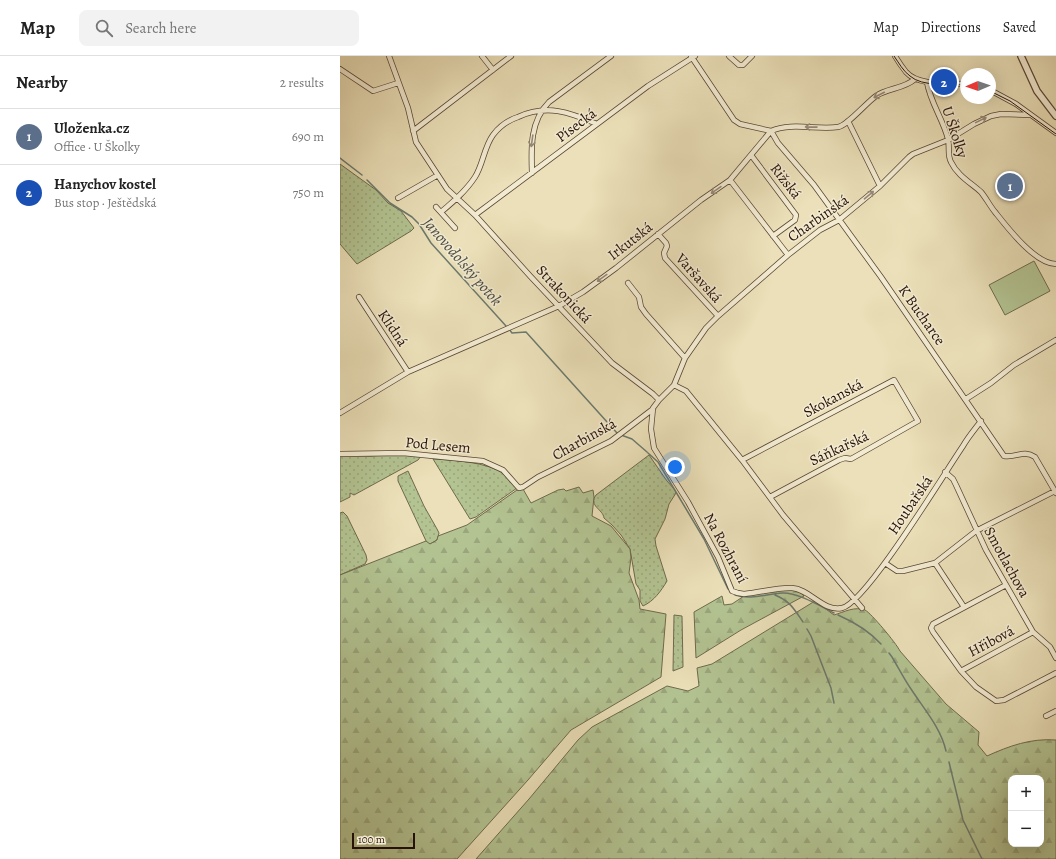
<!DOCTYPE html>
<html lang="en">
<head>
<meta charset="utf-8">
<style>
  body { margin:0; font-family:Alegreya,serif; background:#f2f2f2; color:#222 }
  .controls { position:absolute; right:12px; bottom:12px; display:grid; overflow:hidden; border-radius:8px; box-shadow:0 4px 16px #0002 }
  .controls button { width:36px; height:36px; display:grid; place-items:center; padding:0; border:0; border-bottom:1px solid #e0e0e0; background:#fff; color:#222; font:20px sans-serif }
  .compass { position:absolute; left:620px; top:12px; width:36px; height:36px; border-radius:50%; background:#fff; box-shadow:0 4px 16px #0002; rotate:268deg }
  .scale { position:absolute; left:12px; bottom:10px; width:63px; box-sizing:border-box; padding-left:4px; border:2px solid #281207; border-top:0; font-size:11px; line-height:14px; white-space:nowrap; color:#281207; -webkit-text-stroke:3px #f2ebd2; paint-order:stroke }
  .you { position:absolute; left:335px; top:411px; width:14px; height:14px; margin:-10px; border:3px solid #fff; border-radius:50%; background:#1a73e8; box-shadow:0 0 0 6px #1a73e833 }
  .badge { display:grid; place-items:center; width:26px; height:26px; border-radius:50%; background:#db2777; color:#fff; font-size:13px; font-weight:700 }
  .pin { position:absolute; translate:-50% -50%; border:2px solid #fff; box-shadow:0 1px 4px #0006 }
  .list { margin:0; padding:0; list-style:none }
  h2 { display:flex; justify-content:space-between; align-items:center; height:52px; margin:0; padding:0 16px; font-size:17px }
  h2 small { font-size:13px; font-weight:400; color:#767676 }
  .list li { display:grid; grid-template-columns:26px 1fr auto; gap:12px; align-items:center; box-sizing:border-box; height:56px; padding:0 16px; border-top:1px solid #e0e0e0 }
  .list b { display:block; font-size:15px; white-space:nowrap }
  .list p { margin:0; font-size:13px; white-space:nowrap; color:#767676 }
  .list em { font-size:13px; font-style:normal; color:#767676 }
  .icon { flex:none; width:22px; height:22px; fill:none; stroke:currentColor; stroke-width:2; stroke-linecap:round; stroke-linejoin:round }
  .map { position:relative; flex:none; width:716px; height:803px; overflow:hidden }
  header { display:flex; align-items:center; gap:24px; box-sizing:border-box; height:56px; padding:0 20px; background:#fff; border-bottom:1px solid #e0e0e0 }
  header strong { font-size:19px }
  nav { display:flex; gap:22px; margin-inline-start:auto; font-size:14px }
  .search { width:280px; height:36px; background:#f2f2f2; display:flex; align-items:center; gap:10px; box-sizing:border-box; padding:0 14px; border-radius:8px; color:#767676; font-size:15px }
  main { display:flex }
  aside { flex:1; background:#fff }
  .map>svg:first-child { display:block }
  .grass { fill:url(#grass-dots); stroke:#6e6a4c }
  .forest { fill:url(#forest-firs); stroke:#6e6a4c; fill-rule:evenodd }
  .pitch { fill:#b3c392; stroke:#6e6a4c }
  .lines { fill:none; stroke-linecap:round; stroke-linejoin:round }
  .stream { stroke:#6b796e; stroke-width:1.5 }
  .minor-casing { stroke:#594634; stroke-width:6 }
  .tertiary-casing { stroke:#594634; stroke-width:8 }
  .minor { stroke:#f2ebd2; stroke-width:4.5 }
  .tertiary { stroke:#f2ebd2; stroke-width:5.5 }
  .tram { stroke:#281207; stroke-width:1 }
  .oneway { stroke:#978977 }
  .labels { text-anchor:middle; stroke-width:3; stroke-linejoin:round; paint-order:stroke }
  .street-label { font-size:15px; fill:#281207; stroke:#f2ebd2 }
  .water-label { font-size:16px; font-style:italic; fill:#4f4e43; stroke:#f2ebd2 }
</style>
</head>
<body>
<header>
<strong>Map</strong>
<div class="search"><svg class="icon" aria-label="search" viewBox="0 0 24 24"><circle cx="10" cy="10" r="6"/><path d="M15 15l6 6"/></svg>Search here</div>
<nav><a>Map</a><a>Directions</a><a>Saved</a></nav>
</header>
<main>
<aside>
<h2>Nearby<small>2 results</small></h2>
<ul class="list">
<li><span class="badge" style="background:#5c6f8a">1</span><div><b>Uloženka.cz</b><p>Office · U Školky</p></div><em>690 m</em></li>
<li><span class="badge" style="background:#1a4fb4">2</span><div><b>Hanychov kostel</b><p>Bus stop · Ještědská</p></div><em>750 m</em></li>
</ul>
</aside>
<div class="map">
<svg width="716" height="803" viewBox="0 0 716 803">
  <defs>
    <pattern id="grass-dots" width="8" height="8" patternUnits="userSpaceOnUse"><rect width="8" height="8" fill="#b3c392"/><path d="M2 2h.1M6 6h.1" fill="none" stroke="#9aa67c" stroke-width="1.8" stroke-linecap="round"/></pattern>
    <pattern id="forest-firs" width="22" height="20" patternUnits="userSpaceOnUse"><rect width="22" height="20" fill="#b3c392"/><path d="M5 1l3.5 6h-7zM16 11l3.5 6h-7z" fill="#9aa67c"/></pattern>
  </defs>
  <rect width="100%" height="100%" fill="#ebe0b9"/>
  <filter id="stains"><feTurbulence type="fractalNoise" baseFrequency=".005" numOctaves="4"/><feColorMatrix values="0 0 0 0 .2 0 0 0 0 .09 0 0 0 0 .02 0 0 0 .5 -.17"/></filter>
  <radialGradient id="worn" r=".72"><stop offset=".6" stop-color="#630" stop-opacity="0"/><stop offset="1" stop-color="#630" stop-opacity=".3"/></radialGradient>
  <path class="grass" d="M0 108 36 134 48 147 61 155 74 172 71 175 17 208 0 188Z
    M61 398 81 400 78 404 14 439 10 437V441L0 446V399L30 400Z
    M309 399 327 425 335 434 336 437 329 448 325 463 315 483 316 490 327 525C321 535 314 545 303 550L300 545V534L296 528 290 493 281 479 272 469 264 462C263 453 248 450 256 439Z
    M93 403C113 404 148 406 164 418 169 422 173 428 177 432L136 461 130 463Z
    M68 415 84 450 97 473 99 477 97 484 90 488 87 487 58 425V420Z
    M3 456 7 460 26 499 27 504 25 508 0 519V457Z
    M334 559 342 560 343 611 333 615Z"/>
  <path class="forest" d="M239 431 243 437 253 434 254 441 252 460 271 470 290 493 291 502 289 517 299 544 300 553 326 558 321 621 231 674 188 724 117 803H0V519L86 485 90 488 97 484 98 480 127 469 177 434 183 433 191 447 218 434 224 433 226 435Z
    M437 534C447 534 457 532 464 540L401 574 356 602 354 556 382 540 384 549 392 548 404 540Z
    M475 545 494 559C504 556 515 550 525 554 531 557 556 587 560 595L606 648 639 676 638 689 647 700C669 690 691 682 716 684V803H136L189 743 238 684 252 671 327 630 348 635 359 630 357 612 372 608ZM671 722H701V788H671Z"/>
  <path class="pitch" d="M694 205 710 235 665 259 649 229Z"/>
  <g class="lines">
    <path class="stream" d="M0 102 22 119
      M27 124 50 147 72 161 79 168 91 187 166 270
      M169 273 172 277 186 276 277 377
      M281 379 292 383 307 396
      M308 397 318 406 364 483 388 533
      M395 539C411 544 426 538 442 537 457 536 480 550 494 557
      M435 539C450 545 454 553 463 566
      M498 559C514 566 529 575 541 588
      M467 573 471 580 491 632 494 647
      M549 597 552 601C558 611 564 623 571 633 584 653 601 672 606 695
      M609 706 623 764 642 803"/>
    <defs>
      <path id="minor" d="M49 0 68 52 76 86 107 133 135 159 191 221 272 307 313 338 319 344
        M142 0 153 14
        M351 0 394 64 400 68 431 75
        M389 0 399 9H403L412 0
        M555 0C558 5 562 11 566 16 578 30 608 27 626 28
        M0 13 33 35 58 27
        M587 26C590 46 603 63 608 83 610 91 607 99 611 106 617 119 631 127 641 136 646 142 650 150 655 156 667 171 695 208 716 208
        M650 34 676 48 716 77
        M508 65 540 130
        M73 75 171 0
        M431 75 438 87 474 129 541 221 664 400C677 402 683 393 695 401L716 437
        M411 99 456 159 455 164 433 180
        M192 117C191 92 190 65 209 46L271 0
        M390 124 448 199
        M58 142 98 119
        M96 151 115 172
        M101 156C113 146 126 135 135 121 143 109 144 91 153 79 159 71 169 64 178 61 207 48 229 56 257 68
        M135 159 308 30 355 0
        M318 178 326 187 327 190 324 197 325 202 378 260
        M288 227 299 241 301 251 306 258 345 302
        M19 241 68 316
        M334 329 346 335 402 404 443 459 522 552
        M626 343 651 327 674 309 716 284
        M0 357 68 316 219 250 243 236 276 212 361 144 390 124 431 75C452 66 476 74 498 71 507 70 526 47 536 40 547 32 564 33 575 23
        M641 365C635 373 628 381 623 390 605 416 526 547 502 552 483 556 470 533 452 532 438 531 419 537 404 538L398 537 392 535 378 501 348 446 314 392 311 373 313 352 319 344 334 329 345 302 366 272 378 260 448 199 480 174 499 164 540 130 569 101 573 98 608 84 634 68 651 60 661 58 691 59
        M0 398 63 397 143 405 163 414 179 432 183 431 198 421 271 385 313 353
        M402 404 554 324 578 365 511 403 505 402 499 404 430 441
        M605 416 613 423 616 429 646 494 693 576 710 591 716 602
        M545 507 557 515H563L595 507 636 475 715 435
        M595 507 624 551
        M666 529 593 568 591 572 593 576 621 615 636 631 656 645 664 644 716 617
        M621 615 693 576
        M706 660 716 655"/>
      <path id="tertiary" d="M681 0 697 35 716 60"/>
    </defs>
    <use href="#minor" class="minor-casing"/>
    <use href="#tertiary" class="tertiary-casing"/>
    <use href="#minor" class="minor"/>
    <use href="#tertiary" class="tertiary"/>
    <path class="tram" d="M554 0C559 7 563 15 570 20 582 31 610 28 626 29
      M650 35 670 45 716 78"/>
  </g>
  <defs><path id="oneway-shaft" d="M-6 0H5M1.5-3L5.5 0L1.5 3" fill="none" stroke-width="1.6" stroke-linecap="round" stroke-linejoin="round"/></defs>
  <g class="oneway">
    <use href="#oneway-shaft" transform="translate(539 39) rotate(153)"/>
    <use href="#oneway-shaft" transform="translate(641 64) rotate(-26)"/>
    <use href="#oneway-shaft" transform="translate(471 71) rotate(-179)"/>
    <use href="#oneway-shaft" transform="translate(192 85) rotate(98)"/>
    <use href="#oneway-shaft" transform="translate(376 134) rotate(145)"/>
    <use href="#oneway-shaft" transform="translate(529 139) rotate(-40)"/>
    <use href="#oneway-shaft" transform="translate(262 222) rotate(144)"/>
  </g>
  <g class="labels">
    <g class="street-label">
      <text transform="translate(236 69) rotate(-37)" y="5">Písecká</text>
      <text transform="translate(615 76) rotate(72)" y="5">U Školky</text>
      <text transform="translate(446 125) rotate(52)" y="5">Rižská</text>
      <text transform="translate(478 162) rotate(-35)" y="5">Charbinská</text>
      <text transform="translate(290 185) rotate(-38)" y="5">Irkutská</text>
      <text transform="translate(359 222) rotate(48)" y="5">Varšavská</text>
      <text transform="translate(224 238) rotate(47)" y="5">Strakonická</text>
      <text transform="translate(582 259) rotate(55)" y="5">K Bucharce</text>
      <text transform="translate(53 272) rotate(56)" y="5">Klidná</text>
      <text transform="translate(493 342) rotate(-28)" y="5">Skokanská</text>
      <text transform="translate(244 383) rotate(-29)" y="5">Charbinská</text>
      <text transform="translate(98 389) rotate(5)" y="5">Pod Lesem</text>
      <text transform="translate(499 392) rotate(-25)" y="5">Sáňkařská</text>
      <text transform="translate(570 449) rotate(-56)" y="5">Houbařská</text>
      <text transform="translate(386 492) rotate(62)" y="5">Na Rozhraní</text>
      <text transform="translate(667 506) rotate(61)" y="5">Smotlachova</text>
      <text transform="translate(651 585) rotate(-28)" y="5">Hřibová</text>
    </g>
    <g class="water-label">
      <text transform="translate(123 205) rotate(49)" y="6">Janovodolský potok</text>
    </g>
  </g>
  <rect width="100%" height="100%" filter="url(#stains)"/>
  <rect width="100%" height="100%" fill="url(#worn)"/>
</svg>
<div class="controls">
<button>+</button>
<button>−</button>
</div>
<svg class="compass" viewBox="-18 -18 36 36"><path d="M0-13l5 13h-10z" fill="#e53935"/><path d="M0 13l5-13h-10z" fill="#767676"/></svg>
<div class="scale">100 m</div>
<div class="you"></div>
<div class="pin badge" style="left:670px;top:130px;background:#5c6f8a">1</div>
<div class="pin badge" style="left:604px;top:26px;background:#1a4fb4">2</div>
</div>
</main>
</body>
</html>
